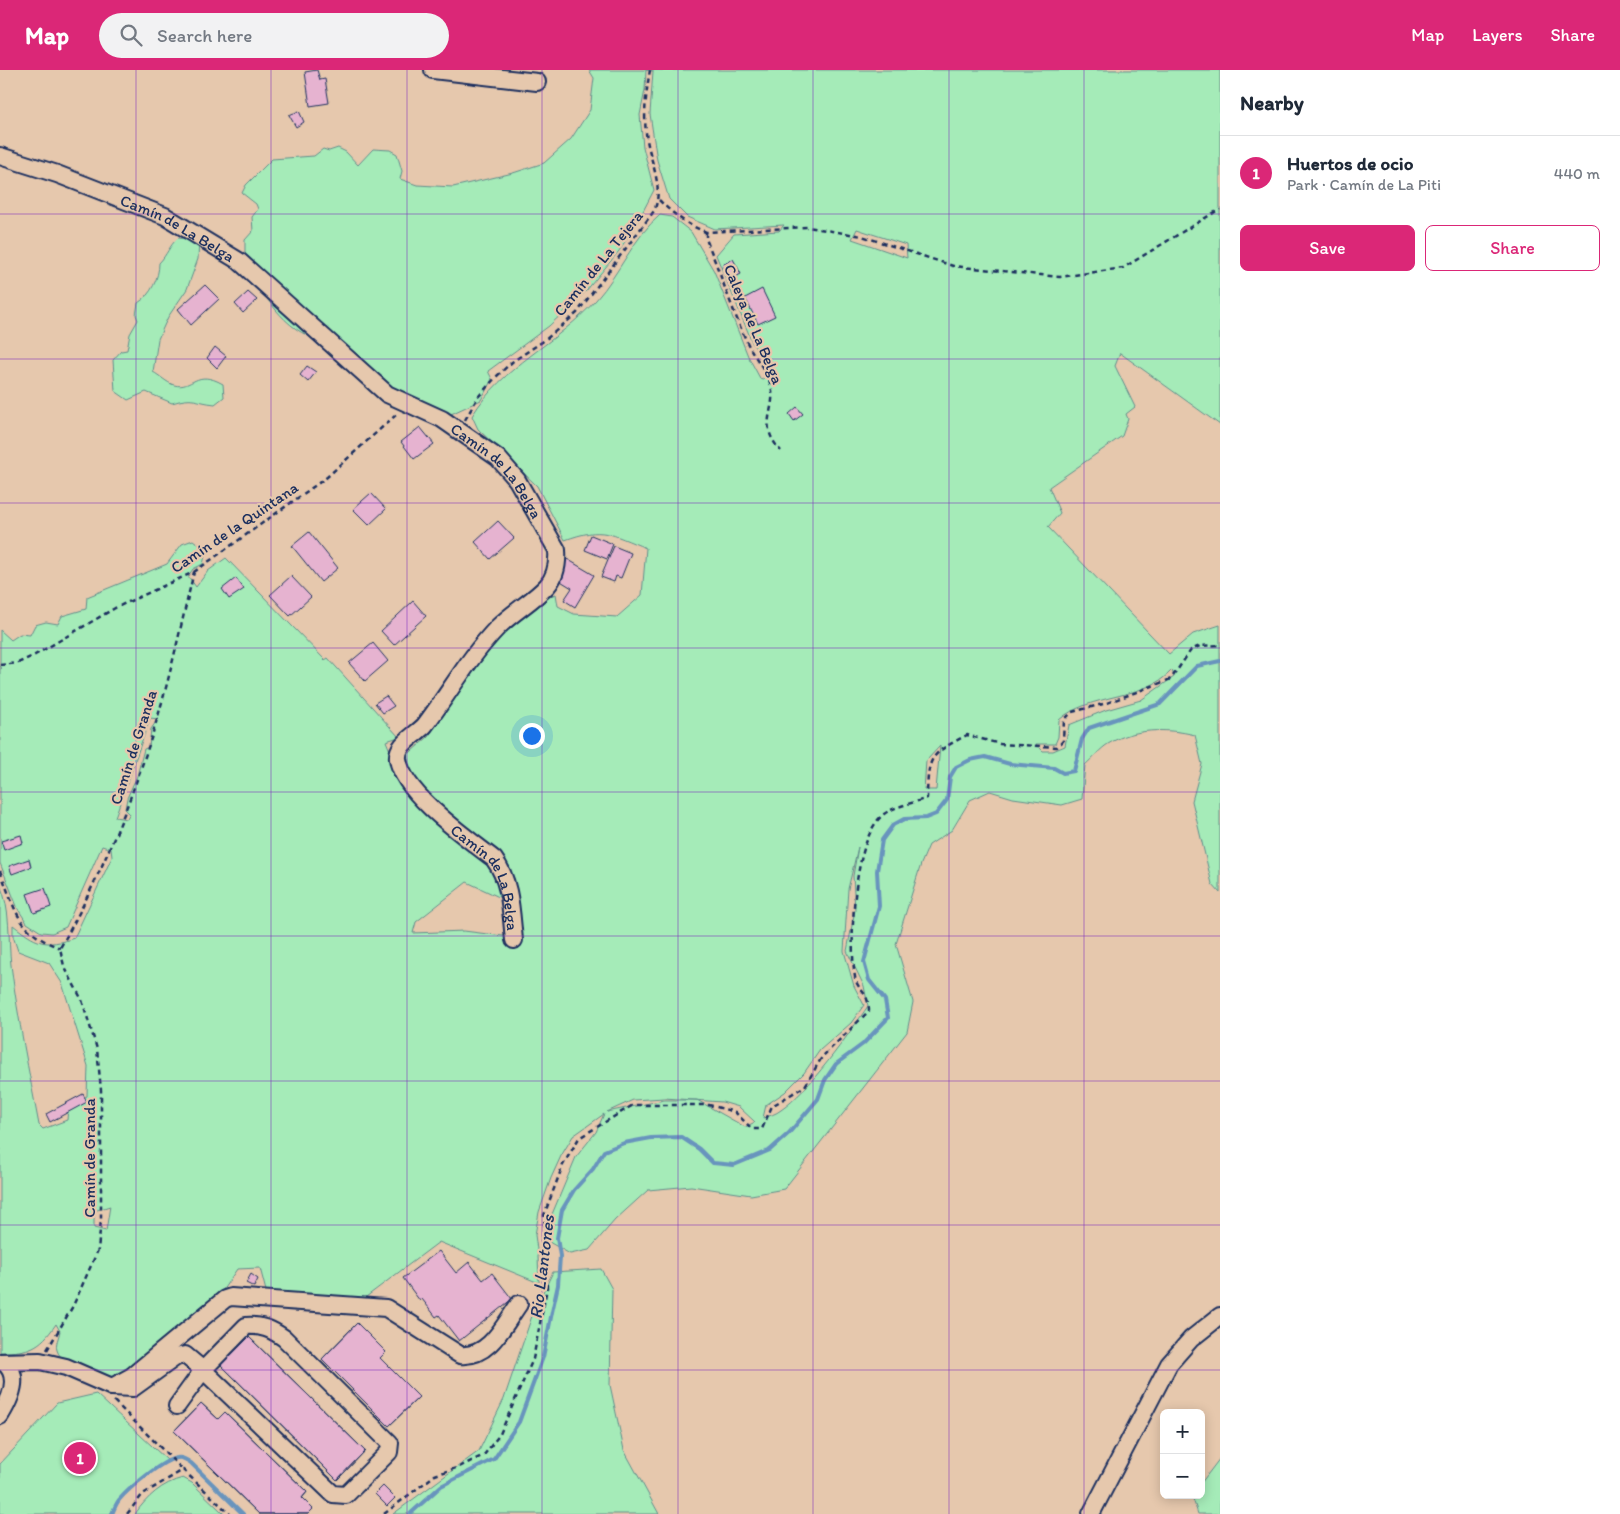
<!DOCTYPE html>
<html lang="en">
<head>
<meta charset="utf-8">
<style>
  body { margin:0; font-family:Itim,sans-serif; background:#f2f2f3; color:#1f2937 }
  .controls { position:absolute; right:15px; bottom:15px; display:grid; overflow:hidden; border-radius:8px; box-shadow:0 2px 12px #0003 }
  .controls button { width:45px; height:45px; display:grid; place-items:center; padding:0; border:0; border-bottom:1px solid #e0e1e3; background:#fff; color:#1f2937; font:25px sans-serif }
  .you { position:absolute; left:531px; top:665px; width:18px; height:18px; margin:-12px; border:4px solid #fff; border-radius:50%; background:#1a73e8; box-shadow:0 0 0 8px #1a73e833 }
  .badge { display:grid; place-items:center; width:32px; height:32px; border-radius:50%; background:#db2777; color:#fff; font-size:16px; font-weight:700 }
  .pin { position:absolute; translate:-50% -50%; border:2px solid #fff; box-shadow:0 1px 5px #0006 }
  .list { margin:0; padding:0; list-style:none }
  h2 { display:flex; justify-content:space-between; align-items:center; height:65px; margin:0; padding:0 20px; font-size:21px }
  h2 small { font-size:16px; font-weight:400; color:#747a83 }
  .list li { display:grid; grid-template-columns:32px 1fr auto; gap:15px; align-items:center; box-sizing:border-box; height:75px; padding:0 20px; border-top:1px solid #e0e1e3 }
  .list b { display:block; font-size:19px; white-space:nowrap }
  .list p { margin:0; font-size:16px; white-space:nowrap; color:#747a83 }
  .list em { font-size:16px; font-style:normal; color:#747a83 }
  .actions { display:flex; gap:10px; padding:15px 20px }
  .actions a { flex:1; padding:11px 0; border:1px solid #db2777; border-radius:8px; text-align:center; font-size:18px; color:#db2777 }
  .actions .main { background:#db2777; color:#fff }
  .icon { flex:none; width:28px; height:28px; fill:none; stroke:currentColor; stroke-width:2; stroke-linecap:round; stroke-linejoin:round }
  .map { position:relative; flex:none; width:1220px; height:1444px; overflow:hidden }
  header { display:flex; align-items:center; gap:30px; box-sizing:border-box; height:70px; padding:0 25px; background:#db2777; color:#fff }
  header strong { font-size:24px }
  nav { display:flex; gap:28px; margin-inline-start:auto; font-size:18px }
  .search { width:350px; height:45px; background:#f2f2f3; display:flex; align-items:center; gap:12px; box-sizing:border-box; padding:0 18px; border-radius:28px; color:#747a83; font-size:19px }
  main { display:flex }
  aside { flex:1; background:#fff }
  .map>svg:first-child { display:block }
  .green { fill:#a5ebb8; stroke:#608d8b; fill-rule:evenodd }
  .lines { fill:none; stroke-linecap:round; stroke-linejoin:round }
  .stream { stroke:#6894bd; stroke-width:4 }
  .building { fill:#e6b3d0; stroke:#1b2f5e }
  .minor-casing { stroke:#1b2f5e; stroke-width:20 }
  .path { stroke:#1b2f5e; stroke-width:2.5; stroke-dasharray:5 4; stroke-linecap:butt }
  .minor { stroke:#e6c8ad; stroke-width:16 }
  .grid { fill:none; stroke:#7b2cbf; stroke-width:1; stroke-opacity:0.55 }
  .labels { text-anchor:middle; stroke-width:4.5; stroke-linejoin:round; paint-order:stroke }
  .street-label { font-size:16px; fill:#1b2f5e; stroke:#e6c8ad }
  .water-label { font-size:18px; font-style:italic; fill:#213766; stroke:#e6c8ad }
</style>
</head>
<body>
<header>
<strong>Map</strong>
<div class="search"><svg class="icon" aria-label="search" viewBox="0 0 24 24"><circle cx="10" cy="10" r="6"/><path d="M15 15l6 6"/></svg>Search here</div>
<nav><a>Map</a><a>Layers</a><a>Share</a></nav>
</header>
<main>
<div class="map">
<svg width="1220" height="1444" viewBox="0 0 1220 1444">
  <rect width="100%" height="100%" fill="#e6c8ad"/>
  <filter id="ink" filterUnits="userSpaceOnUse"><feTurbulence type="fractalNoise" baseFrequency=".02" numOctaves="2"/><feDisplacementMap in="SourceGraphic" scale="10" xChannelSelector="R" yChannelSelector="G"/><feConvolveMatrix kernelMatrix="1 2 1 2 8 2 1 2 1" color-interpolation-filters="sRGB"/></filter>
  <g filter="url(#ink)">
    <path class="green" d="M589 0H1220V355L1120 283 1115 296 1135 337 1126 344 1128 349 1122 366 1049 417 1060 443 1048 457 1169 584 1193 564 1220 555V823L1212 814 1192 731 1202 694 1195 665C1167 658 1134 658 1108 674 1100 679 1093 688 1085 695L1082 729 1062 735 1013 728 990 721 970 730 952 760 929 775 921 794 896 874 913 932 907 962 784 1119 751 1125 691 1116 648 1120 615 1150 589 1180 570 1184 549 1172 545 1161 576 1087 596 1062 604 1044 573 1066 561 1086 551 1108 539 1142 535 1165 538 1187 539 1213 439 1172 358 1233 266 1221 260 1198 237 1199 212 1236 119 1308C102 1307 62 1298 57 1280 55 1274 59 1267 60 1261L56 1254C40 1278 29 1282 0 1282V815C11 839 8 869 11 895 18 949 29 1002 39 1055L43 1059 67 1050 68 1038 87 1026 88 996 62 913 49 893 18 881 13 866V855C36 873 45 878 74 868L112 787 111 779 102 776 66 857 52 863 41 862 27 853 18 839 0 793V599L2 598 0 597V560L11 570 20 564 30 565 35 555 46 552 58 554 62 546 86 539 87 527 167 494 182 474 193 470C203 477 207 482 203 494L193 499 188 506 196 517 208 501 226 488 325 590 328 588 399 667 386 671 396 695 428 667 478 592 513 553 545 528 556 524 558 536 574 544 617 547 642 525 646 478C610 464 603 456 565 470L537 416 478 359 472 346C502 296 558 273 596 230 620 203 633 168 660 145L672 147 691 162 714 201 748 286 761 310 772 302 753 274 716 185 734 164 779 161 784 155 715 159 687 147 669 129 657 90 650 44 653 1 646 0 645 20 640 45 643 77 654 120 639 149 619 181 586 221 549 256 488 301 492 309 481 330 451 344 419 340 320 269C285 264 261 219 241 192L245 185V170L253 161 252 147 258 139 256 134 242 123 246 115 272 89 314 86 323 79 329 81 338 78 346 82 358 95 373 79 390 80 397 84 402 101 400 109 417 115 453 117 513 103 544 93 571 69 590 40 594 8ZM857 159 906 175 907 188 852 169ZM1172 600 1174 607 1141 630 1106 640 1069 655 1065 676 1053 681H1043L1036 674H1055L1058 667 1059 650C1089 623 1146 630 1172 600ZM150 648 158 649 151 659 149 677 144 679 137 706 127 728 125 739 130 744 127 749 115 747ZM940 676 936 720H924L926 691ZM858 777 853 806 855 840 847 881 864 916 868 936C849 964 808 1022 781 1040 776 1044 769 1046 763 1048L766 1035 785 1022 804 1003 820 980 851 953 864 935 854 916 844 881 848 819ZM467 812 516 835 519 868 464 861 413 863 416 852ZM664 1028 722 1032 739 1037 755 1052 745 1057 697 1030H664L607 1042 633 1030ZM110 1136 106 1161 94 1158V1141Z
      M178 168 199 170 198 189 187 219 168 247 158 269 153 302C159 305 167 313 174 315 193 320 195 298 223 314L224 327 215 334C195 332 194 326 172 333L146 322 128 330 115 321 113 290 121 281 127 280 130 264 138 250 136 245 138 233C151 225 159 208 159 193 167 185 169 176 178 168Z
      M601 1199 612 1219 610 1315 624 1380 659 1444H393L479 1381 504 1329 534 1240 553 1202Z
      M96 1324 167 1390C145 1405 122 1420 110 1444H0V1394L57 1333Z
      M1220 1388V1444H1198L1192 1426 1201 1425V1413Z
      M183 1408 192 1413 224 1444H135C147 1427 162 1413 183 1408Z"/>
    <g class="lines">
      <path class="stream" d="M112 1444C114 1439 116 1434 119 1430 128 1419 164 1389 177 1388 182 1387 187 1390 191 1393L243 1444
        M410 1444 441 1416 494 1389 519 1352 543 1287 552 1242 558 1215 560 1186 557 1168 562 1140 574 1120 593 1099 604 1081 624 1073 651 1068 681 1067 699 1079 713 1093 734 1095 770 1080 789 1063 818 1029 825 1010 836 994 863 974 888 948 885 930 869 910 864 892 879 836 877 801 882 770 893 755 904 749 926 748 936 744 947 730 950 707 956 697 970 690 985 687 1010 694 1054 698 1063 703 1074 701 1082 669 1089 658 1160 634 1197 596 1220 591"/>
    </g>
    <path class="building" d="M317 0 320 10 325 9 329 33 310 36 305 2Z
      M299 41 304 52 296 57 289 45Z
      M733 189 741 204 730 210 722 195Z
      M205 215 219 229 191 255 178 239Z
      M762 219 775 246 758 254 745 228Z
      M248 222 257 230 243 243 235 234Z
      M215 277 226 286 217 298 207 288Z
      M307 296 316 302 308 312 300 305Z
      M797 337 803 344 794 351 789 344Z
      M420 357 434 374 414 389 401 372Z
      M371 423 386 439 369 455 353 439Z
      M498 451 514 468 490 489 475 472Z
      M309 462 338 498 321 512 292 476Z
      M591 465 613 474 607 489 585 480Z
      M614 476 631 483 621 508 616 506 614 512 601 507Z
      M567 489 594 505 575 537 564 530 572 518 559 510 558 505Z
      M291 506 311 527 290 546 270 525Z
      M236 508 244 519 229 529 222 519Z
      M413 531 426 546 394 575 381 561Z
      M373 573 388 591 365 611 349 593Z
      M386 626 394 636 383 643 375 633Z
      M21 765 23 773 4 780 1 771Z
      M29 789 31 797 12 804 9 796Z
      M45 818 51 837 34 843 27 824Z
      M83 1024 87 1032 50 1052 46 1044Z
      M439 1181 456 1203 469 1192 483 1210 492 1203 512 1229 459 1271 439 1245 436 1247 422 1229 420 1231 403 1208Z
      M251 1204 258 1209 254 1217 246 1213Z
      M357 1253 386 1282 380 1288 419 1327 389 1356 322 1289Z
      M357 1253 386 1282 380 1288 419 1327 389 1356 322 1289Z
      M249 1267 365 1381 337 1410 221 1295Z
      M249 1267 365 1381 337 1410 221 1295Z
      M201 1333 218 1349 225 1342 307 1422 302 1428 313 1439 308 1444H259L174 1361Z
      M201 1333 218 1349 225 1342 307 1422 302 1428 313 1439 308 1444H259L174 1361Z
      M383 1416 395 1428 387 1436 375 1424Z"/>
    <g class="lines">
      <defs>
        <g id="minor">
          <path d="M433 0 537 12"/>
          <path id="s1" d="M0 86 57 104 165 146 239 191 387 324 442 349 498 388 517 410 557 480C558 493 556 506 547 516 533 531 513 542 498 557 469 587 450 622 425 655 416 665 396 674 398 689 403 724 467 768 494 789 511 812 511 842 514 870"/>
          <path d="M0 1292 40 1291 66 1297 112 1317 132 1306 225 1229 231 1227 386 1238 460 1285C489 1288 504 1255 519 1234"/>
          <path d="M112 1317 133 1318 176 1287 185 1285 203 1300 333 1424 346 1425 389 1382 390 1373 284 1268C271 1259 262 1255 246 1256L203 1300 177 1336"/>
          <path d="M0 1346C10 1330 22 1305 3 1292"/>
          <path d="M1091 1444 1169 1294 1191 1269 1220 1246"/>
        </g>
      </defs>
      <use href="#minor" class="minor-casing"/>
      <path class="path" d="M659 130C673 144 687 155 706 162L808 157 862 166 953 196 1060 207 1123 198 1220 139
        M706 162V169C720 202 731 237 746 270 752 284 763 296 769 310 781 338 754 352 781 381
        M465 350 478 327 497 306 512 292 545 270 577 243 654 141C664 118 651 93 647 70 643 46 646 23 650 0
        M0 595 18 593 35 585 115 538 194 502 327 407 397 344
        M0 801C16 840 16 861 60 878
        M47 1280 73 1236 98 1180 101 1150V1020L97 979 82 930 64 896 60 878C101 806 134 726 158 646 172 599 182 550 194 502
        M114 1331 183 1400
        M127 1444 143 1424 183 1400 230 1444
        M384 1444 435 1405 459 1397 484 1385 500 1364 533 1289 547 1218 544 1145 563 1095 579 1068 633 1035H709L735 1042 752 1059H762L772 1036 805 1016 822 987 869 941C869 921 857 921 855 907 849 871 853 767 884 744 895 736 914 733 927 728 928 686 929 685 967 665L1000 674 1057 677 1063 671 1064 650 1072 642 1107 633 1171 609 1191 580 1200 576 1220 575"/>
      <use href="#minor" class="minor"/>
    </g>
  </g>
  <path class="grid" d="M136 0V1444M271 0V1444M407 0V1444M542 0V1444M678 0V1444M813 0V1444M949 0V1444M1084 0V1444M0 144H1220M0 289H1220M0 433H1220M0 578H1220M0 722H1220M0 866H1220M0 1011H1220M0 1155H1220M0 1300H1220"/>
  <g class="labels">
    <g class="street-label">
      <text dy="6" stroke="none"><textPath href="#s1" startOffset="192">Camín de La Belga</textPath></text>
      <text transform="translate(598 193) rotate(-51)" y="6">Camín de La Tejera</text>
      <text transform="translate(754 254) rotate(67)" y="6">Caleya de La Belga</text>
      <text dy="6" stroke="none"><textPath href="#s1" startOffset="598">Camín de La Belga</textPath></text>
      <text transform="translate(234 457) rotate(-34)" y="6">Camín de la Quintana</text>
      <text transform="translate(133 677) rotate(-72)" y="6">Camín de Granda</text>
      <text dy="6" stroke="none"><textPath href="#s1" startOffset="1122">Camín de La Belga</textPath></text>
      <text transform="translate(89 1088) rotate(-90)" y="6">Camín de Granda</text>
    </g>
    <g class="water-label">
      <text transform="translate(542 1197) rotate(-83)" y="6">Rio Llantones</text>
    </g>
  </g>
</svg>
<div class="controls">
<button>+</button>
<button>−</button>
</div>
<div class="you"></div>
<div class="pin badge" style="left:80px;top:1388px">1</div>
</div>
<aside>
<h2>Nearby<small></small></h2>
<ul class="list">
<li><span class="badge">1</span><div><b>Huertos de ocio</b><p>Park · Camín de La Piti</p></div><em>440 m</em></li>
</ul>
<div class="actions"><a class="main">Save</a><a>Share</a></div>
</aside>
</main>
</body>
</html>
